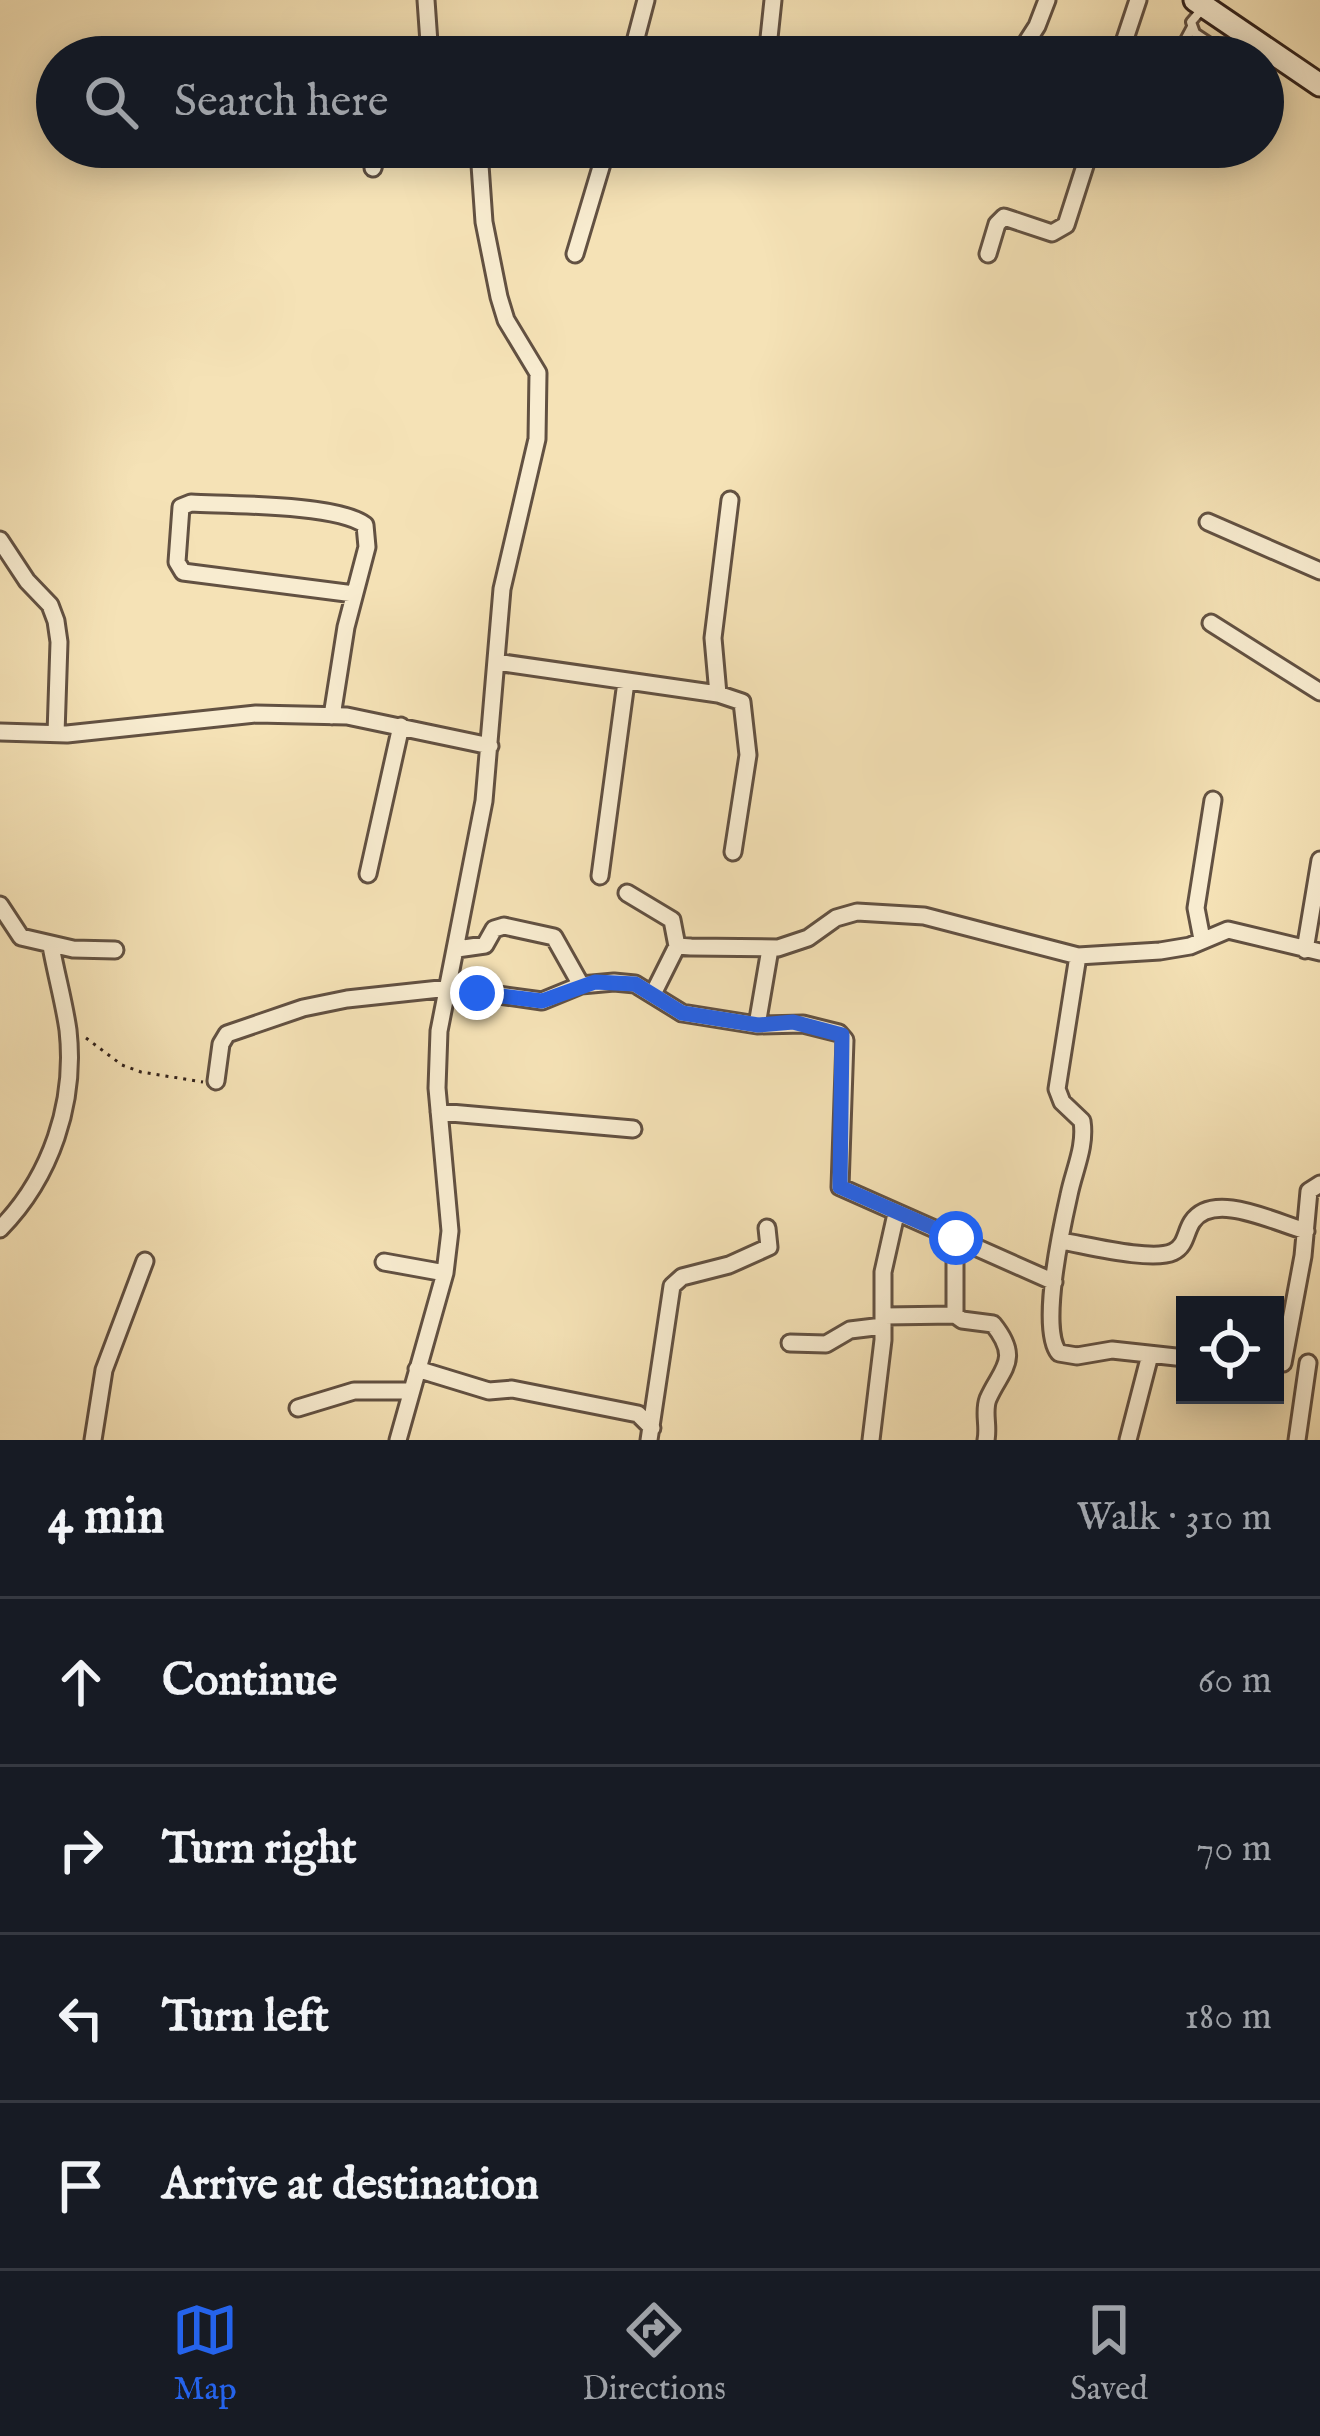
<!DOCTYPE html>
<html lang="en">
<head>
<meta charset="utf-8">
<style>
  body { margin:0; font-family:"IM FELL English",serif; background:#20242c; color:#f1f3f6 }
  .controls { position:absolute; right:36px; bottom:36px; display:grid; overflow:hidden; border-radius:0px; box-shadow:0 6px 30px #0003 }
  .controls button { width:108px; height:108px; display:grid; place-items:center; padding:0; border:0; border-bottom:3px solid #363941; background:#171b24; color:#f1f3f6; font:60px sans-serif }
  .stop { position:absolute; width:36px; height:36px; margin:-27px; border:9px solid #2563eb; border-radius:50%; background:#fff }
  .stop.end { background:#2563eb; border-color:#fff; box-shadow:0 3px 12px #0008 }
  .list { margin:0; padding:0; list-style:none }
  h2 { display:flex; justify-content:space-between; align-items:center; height:156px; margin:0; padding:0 48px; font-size:51px }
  h2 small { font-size:39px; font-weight:400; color:#9ea1a6 }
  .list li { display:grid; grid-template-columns:78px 1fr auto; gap:36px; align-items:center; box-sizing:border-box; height:168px; padding:0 48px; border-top:3px solid #363941 }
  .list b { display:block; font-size:45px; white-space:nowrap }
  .list em { font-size:39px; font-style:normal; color:#9ea1a6 }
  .icon { flex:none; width:66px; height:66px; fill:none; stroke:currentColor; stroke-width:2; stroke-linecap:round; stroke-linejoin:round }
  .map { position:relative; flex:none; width:1320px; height:1440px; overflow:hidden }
  .search { position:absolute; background:#171b24; box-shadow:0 6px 30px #0003; left:36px; right:36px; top:36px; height:132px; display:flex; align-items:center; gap:30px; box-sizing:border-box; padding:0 42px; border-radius:66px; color:#9ea1a6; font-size:45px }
  .sheet { height:828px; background:#171b24 }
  nav { display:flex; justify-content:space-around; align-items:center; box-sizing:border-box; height:168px; border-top:3px solid #363941; background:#171b24; font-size:33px; color:#9ea1a6 }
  nav a { display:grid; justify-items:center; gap:6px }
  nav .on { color:#2563eb }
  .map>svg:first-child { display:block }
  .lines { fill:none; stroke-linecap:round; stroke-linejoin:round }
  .service-casing { stroke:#625142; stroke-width:14 }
  .minor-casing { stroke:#625142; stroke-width:21 }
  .secondary-casing { stroke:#31211b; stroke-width:27 }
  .path { stroke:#31211b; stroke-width:3; stroke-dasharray:3 6; stroke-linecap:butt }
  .service { stroke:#f8ecd0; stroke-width:8 }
  .minor { stroke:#f8ecd0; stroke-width:15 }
  .secondary { stroke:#f8ecd0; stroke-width:21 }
  .route { stroke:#2563eb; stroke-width:15 }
</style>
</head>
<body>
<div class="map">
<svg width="1320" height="1440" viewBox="0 0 1320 1440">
  <rect width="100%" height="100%" fill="#f5e2b6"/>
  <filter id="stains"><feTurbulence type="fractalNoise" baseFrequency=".00167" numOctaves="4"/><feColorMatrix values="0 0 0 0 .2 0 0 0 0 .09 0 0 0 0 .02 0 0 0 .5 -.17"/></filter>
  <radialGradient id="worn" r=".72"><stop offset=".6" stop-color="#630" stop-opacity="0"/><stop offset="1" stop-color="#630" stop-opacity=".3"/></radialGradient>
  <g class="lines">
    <defs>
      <path id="service" d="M1204 7 1191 22 1195 33 1231 57
        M1178 53 1192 27"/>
      <path id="minor" d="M426 0 430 57
        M631 57 646 0
        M767 57 773 0
        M1017 57 1037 26 1047 0
        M1119 57 1138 0
        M373 168 378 147
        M575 254 607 147
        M988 254 997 224 1004 217 1052 233 1066 225 1091 147
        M1208 522 1320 571
        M0 540 27 581 50 605 56 621 59 642 56 734
        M1211 623 1320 692
        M496 662 718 694 742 702 748 755 733 852
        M718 694 713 638 730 500
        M332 716 346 627 367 547 365 525C338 504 230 505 191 503L181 507 177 562 183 572 354 594
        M0 732 67 734 256 714 347 716 490 746
        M368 874 401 726
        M600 876 626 682
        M627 893 672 920 677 946 691 947 778 948 808 938 836 918 857 912 924 916 1078 956 1160 951 1190 946 1228 930 1320 952
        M0 905 21 937 73 949 115 950
        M1202 939 1196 908 1213 800
        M457 949 485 945 494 929 504 926 554 937 581 985
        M1305 950 1320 860
        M1078 956 1057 1089 1062 1102 1082 1121C1086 1147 1074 1170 1069 1195 1062 1226 1039 1329 1059 1353L1077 1356 1112 1350 1185 1358
        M653 994 677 946
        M757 1025 770 949
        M216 1081 221 1044 227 1034 303 1008 347 999 449 988 542 1001 581 985 614 982 635 984 682 1013 757 1025 803 1024 839 1033 845 1040 840 1187 1054 1282
        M439 1112 633 1129
        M0 1229C51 1177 76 1103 68 1030 64 1002 56 974 51 946
        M955 1237V1315L962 1320 993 1324C1022 1360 1001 1369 988 1399 983 1412 989 1426 986 1440
        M1061 1241C1086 1245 1152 1262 1173 1252 1186 1246 1185 1233 1192 1222 1213 1190 1276 1223 1306 1231
        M384 1262 445 1273
        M884 1316 955 1315
        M790 1343 826 1344 850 1330 883 1326
        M1283 1363 1303 1256 1309 1191 1320 1184
        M417 1369 489 1391 512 1389 638 1414 652 1428
        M298 1408 354 1391H409
        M93 1440 104 1370 145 1261
        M398 1440 445 1273 450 1231 437 1088 439 1031 484 801 502 589 537 439 538 373 506 320 499 297 484 222 480 165 473 147
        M649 1440 672 1286 682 1277 729 1265 769 1247 767 1228
        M871 1440 883 1340V1272L896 1214
        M1128 1440 1150 1355
        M1297 1440 1308 1363"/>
      <path id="secondary" d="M1195 0 1320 85"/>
    </defs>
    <use href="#service" class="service-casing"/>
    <use href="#minor" class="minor-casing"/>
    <use href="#secondary" class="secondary-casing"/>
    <path class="path" d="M86 1038 122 1065 141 1072 203 1082"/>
    <use href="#service" class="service"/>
    <use href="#minor" class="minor"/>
    <use href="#secondary" class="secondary"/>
  </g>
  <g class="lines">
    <path class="route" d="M477 993 542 1001 595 982 635 984 682 1013 758 1025 793 1022 842 1035 840 1187 956 1238"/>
  </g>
  <rect width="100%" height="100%" filter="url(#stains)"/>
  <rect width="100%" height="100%" fill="url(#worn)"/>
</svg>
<div class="controls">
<button><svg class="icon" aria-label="locate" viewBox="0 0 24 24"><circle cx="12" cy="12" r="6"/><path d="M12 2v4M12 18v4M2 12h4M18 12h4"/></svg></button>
</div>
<div class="stop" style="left:956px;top:1238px"></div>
<div class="stop end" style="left:477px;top:993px"></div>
<div class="search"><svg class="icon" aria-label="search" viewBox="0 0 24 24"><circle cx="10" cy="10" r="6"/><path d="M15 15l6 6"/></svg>Search here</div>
</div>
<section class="sheet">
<h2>4 min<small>Walk · 310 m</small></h2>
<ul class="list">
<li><svg class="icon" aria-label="ahead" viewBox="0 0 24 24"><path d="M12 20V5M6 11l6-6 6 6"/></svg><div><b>Continue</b></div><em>60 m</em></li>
<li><svg class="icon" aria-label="right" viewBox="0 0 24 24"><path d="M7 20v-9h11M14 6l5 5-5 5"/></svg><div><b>Turn right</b></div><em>70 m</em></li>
<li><svg class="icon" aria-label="left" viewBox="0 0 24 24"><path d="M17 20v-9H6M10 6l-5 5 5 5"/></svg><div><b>Turn left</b></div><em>180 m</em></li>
<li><svg class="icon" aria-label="arrive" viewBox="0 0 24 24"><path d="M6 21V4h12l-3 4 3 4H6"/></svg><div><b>Arrive at destination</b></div></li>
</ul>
</section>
<nav>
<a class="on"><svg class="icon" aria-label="map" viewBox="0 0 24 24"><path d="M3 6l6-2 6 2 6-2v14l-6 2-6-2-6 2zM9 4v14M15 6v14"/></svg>Map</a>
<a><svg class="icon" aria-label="directions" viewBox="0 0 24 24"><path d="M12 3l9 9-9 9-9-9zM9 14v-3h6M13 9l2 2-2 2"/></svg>Directions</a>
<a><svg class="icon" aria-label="saved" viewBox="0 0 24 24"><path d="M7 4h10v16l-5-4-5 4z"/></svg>Saved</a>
</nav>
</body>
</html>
